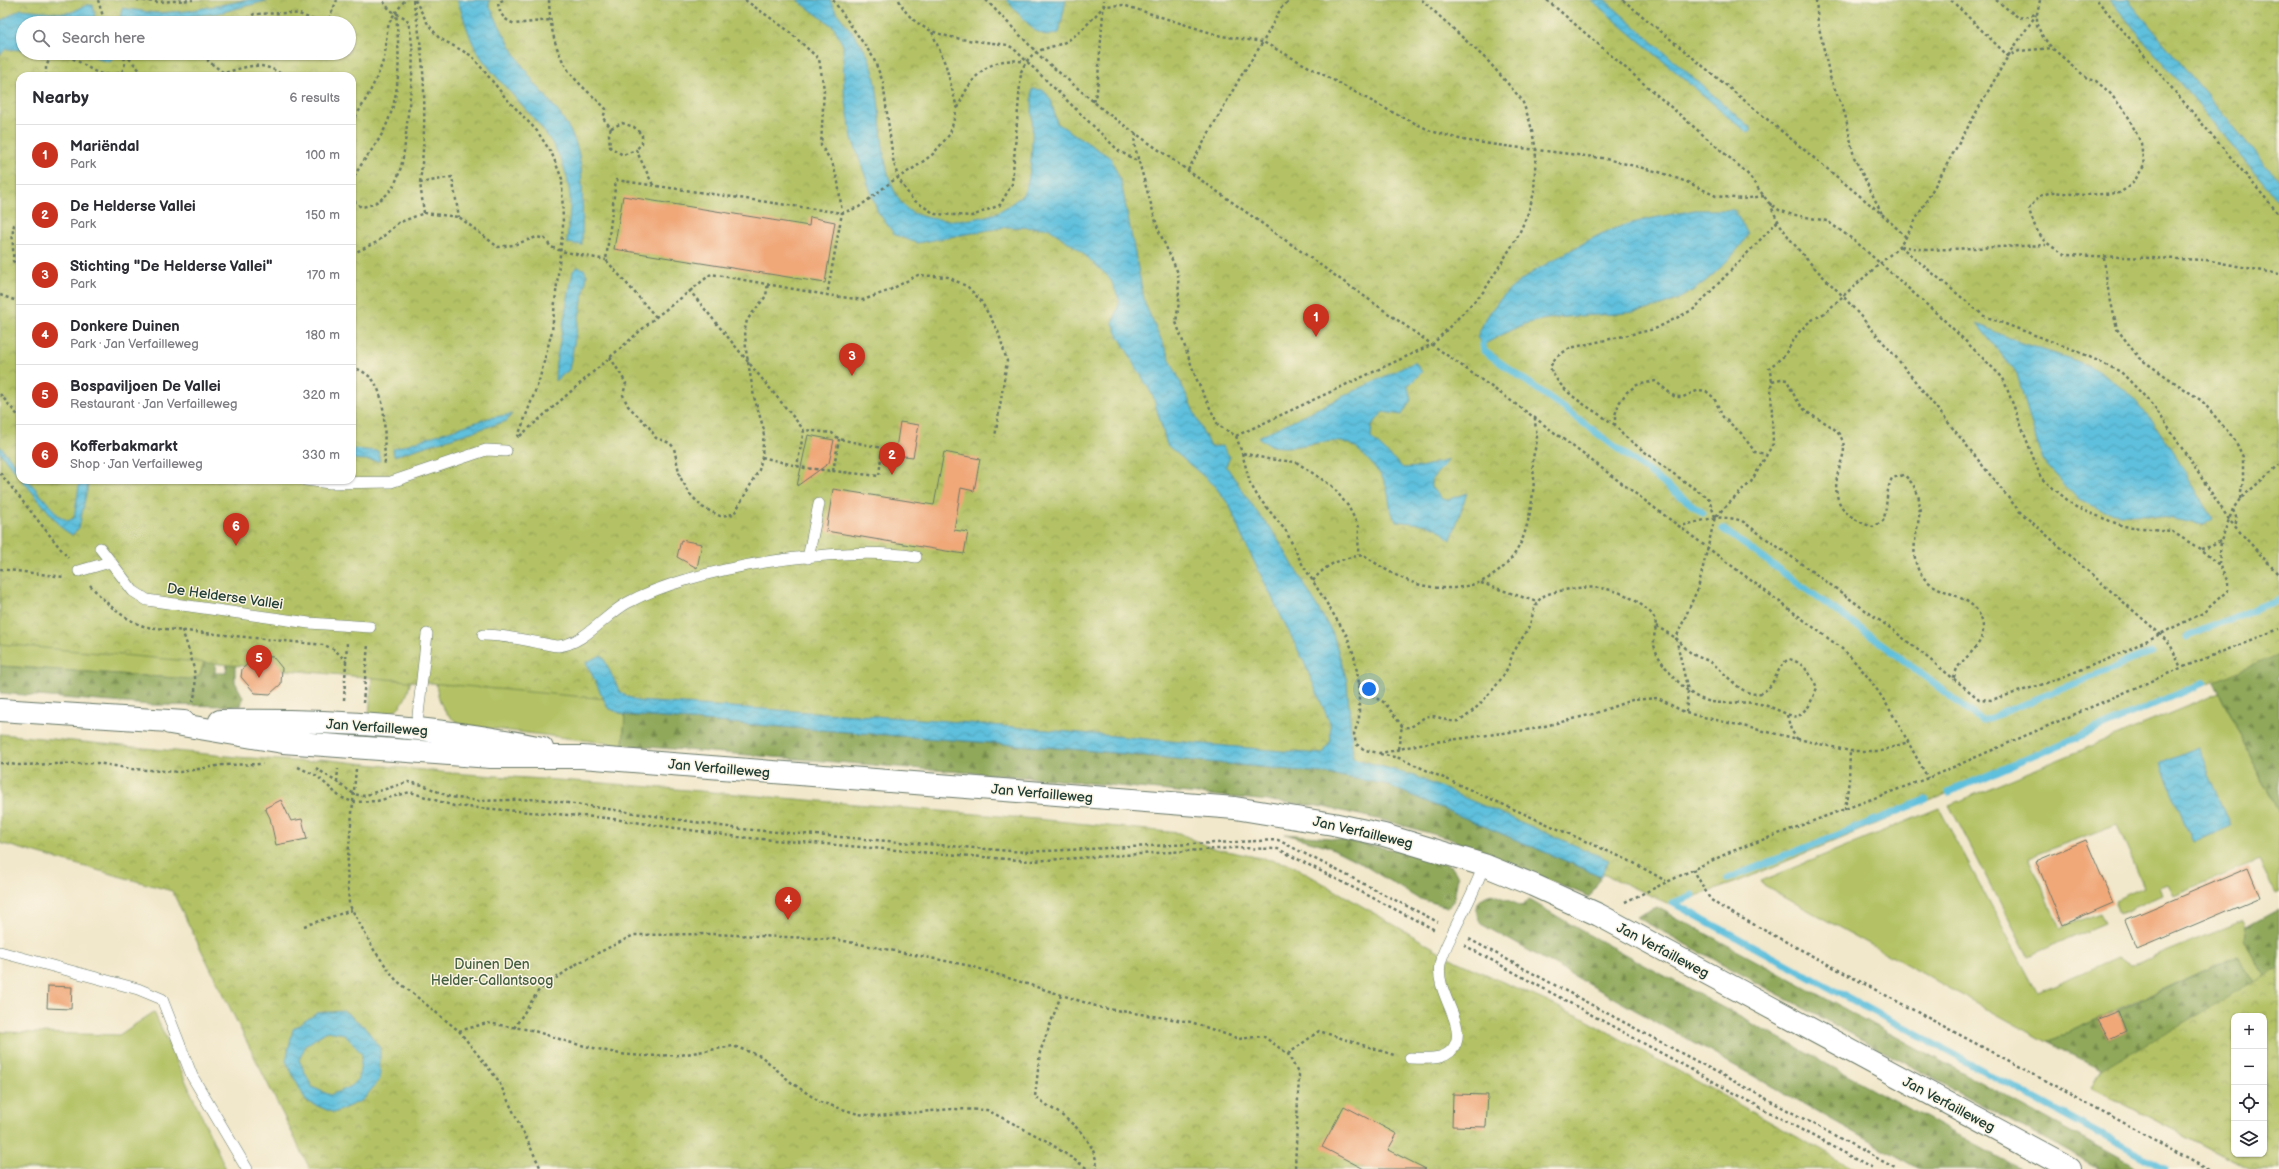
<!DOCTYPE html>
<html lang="en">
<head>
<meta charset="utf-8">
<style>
  body { margin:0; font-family:"Balsamiq Sans",sans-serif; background:#f7f7f7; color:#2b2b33 }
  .controls { position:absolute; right:12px; bottom:12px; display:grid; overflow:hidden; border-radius:8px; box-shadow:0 1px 3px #0004 }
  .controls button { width:36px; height:36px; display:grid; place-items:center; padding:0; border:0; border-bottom:1px solid #e1e1e2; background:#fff; color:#2b2b33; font:20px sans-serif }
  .you { position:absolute; left:1369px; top:689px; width:14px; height:14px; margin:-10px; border:3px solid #fff; border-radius:50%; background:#1a73e8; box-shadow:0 0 0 6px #1a73e833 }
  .badge { display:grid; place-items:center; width:26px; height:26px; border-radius:50%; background:#c8321e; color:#fff; font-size:13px; font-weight:700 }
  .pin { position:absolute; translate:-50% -33px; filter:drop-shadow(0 1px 2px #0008) }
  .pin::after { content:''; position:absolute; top:21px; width:14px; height:12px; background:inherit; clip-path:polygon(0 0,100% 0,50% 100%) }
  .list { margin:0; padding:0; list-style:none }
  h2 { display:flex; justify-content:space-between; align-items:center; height:52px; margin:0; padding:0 16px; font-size:17px }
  h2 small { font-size:13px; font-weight:400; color:#7c7c81 }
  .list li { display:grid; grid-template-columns:26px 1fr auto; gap:12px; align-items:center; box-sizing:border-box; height:60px; padding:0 16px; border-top:1px solid #e1e1e2 }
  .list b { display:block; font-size:15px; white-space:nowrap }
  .list p { margin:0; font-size:13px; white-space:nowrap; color:#7c7c81 }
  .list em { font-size:13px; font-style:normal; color:#7c7c81 }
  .icon { flex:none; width:22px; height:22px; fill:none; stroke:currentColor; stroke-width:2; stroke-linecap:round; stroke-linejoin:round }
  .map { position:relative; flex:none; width:2279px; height:1169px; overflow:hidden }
  .search { position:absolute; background:#fff; box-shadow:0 1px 3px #0004; left:16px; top:16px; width:340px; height:44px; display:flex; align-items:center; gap:10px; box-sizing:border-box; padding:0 14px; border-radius:22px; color:#7c7c81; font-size:15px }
  .panel { position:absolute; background:#fff; box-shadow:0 1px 3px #0004; left:16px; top:72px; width:340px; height:412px; border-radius:12px }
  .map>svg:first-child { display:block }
  .grass { fill:#b4c265; stroke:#6a804c }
  .forest { fill:url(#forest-firs); stroke:#577247; fill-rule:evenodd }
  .park { fill:url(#park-crowns); stroke:#6a804c; fill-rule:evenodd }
  .water { fill:url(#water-waves); stroke:#3e7e88; fill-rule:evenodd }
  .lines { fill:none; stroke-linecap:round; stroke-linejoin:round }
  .stream { stroke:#5ec0dd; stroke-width:7 }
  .building { fill:#f0a879 }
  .lane-casing { stroke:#687868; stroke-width:12 }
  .secondary-casing { stroke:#687868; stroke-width:24 }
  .path { stroke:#687868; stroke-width:2.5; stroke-dasharray:3 3; stroke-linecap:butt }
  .lane { stroke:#fff; stroke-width:11 }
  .secondary { stroke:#fff; stroke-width:22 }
  .labels { text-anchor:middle; stroke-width:3; stroke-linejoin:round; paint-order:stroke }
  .street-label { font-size:14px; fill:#1f3d34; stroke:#fcf5e5 }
  .park-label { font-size:14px; fill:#445e40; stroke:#fcf5e5 }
</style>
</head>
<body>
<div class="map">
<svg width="2279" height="1169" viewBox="0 0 2279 1169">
  <defs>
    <pattern id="forest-firs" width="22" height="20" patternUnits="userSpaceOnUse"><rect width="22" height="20" fill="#8fa85a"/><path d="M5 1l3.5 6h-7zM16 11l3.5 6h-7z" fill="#748a4b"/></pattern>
    <pattern id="park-crowns" width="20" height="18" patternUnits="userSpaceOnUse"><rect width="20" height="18" fill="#b4c265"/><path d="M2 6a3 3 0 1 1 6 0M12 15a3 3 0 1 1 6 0" fill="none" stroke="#929f54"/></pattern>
    <pattern id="water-waves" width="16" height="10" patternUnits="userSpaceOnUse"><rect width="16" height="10" fill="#5ec0dd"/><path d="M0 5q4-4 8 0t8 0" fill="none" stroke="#4d9db4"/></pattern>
  </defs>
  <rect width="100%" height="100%" fill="#fcf5e5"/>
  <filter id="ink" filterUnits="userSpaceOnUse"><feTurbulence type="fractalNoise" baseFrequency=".025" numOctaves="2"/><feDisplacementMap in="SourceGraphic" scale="8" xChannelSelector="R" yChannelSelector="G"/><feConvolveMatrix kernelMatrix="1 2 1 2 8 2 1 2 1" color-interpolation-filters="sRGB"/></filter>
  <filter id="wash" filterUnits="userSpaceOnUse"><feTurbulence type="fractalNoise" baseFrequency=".012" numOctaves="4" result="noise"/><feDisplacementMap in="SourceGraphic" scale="16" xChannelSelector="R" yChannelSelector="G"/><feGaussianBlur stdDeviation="0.9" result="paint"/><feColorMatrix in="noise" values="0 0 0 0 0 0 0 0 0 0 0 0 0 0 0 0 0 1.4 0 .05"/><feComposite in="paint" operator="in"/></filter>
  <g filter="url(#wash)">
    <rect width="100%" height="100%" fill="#f1e7ca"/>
    <path class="grass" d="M0 574 206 656 200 675 190 679 0 666Z
      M375 637 412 672C408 700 401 717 369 716Z
      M436 683 600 691 608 708 625 715 623 745 463 725C445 717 438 703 436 683Z
      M2219 693 2279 813V892L2276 894 2259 861 2174 895 2168 884 2160 887 2163 895 2120 914 2115 900 2144 887 2117 824 2029 857 2060 928 2100 913 2105 924 2028 956 1949 805Z
      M1939 808 2037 992 2118 957 2131 966 2243 921 2246 927 2244 939 2265 976 2279 968V997L2255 982 2237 955 2047 1042 1764 886 1761 881Z
      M154 1012 226 1169H0V1032L119 1035Z"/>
    <path class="forest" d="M216 647 215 673H226L228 650 243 661 235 667V682L243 697 241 706 150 705 0 693V666L190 679 200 675 206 656Z
      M2279 654V676L2276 678 2279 685V813L2213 680Z
      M625 715 1083 750 1322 773 1385 784 1601 876 1590 897 1450 839 1391 822 1319 806 1048 779 623 745Z
      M1285 834 1330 838 1401 851 1451 866 1458 876 1454 900 1448 907 1417 898 1357 861 1327 846Z
      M1492 894 1522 906 1528 899 1582 931 2020 1169H1920L1481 924C1474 910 1475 898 1492 894Z
      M1657 907 2140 1169H2100L1636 917Z
      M2279 909V968L2266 976 2279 1169H2249L2091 1087 2101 1069 2047 1042 2098 1019 2109 1039 2126 1031 2118 1011 2237 955 2255 982 2265 976 2244 939 2246 927ZM2234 1016H2264V1154H2234Z"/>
    <path class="park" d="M0 0H2279V654L1737 882 1671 905 1412 785 1335 765 0 644ZM23 23H349V53H23ZM20 76H352V480H20Z
      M0 734 237 757 309 762 320 759 451 773 603 783 1036 819 1179 833 1212 848 1290 864 1456 961 1581 1017 1855 1169H310L172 891 0 843Z
      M2279 968V1169H2249L2091 1087 2101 1070ZM2234 1016H2264V1154H2234Z"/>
    <path class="water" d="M248 0H270L219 13 160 20 158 23H119L122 8 155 13 187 11Z
      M457 0H490L489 5C501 29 513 52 528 74 546 99 565 114 576 144 585 169 582 217 582 245L567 243C568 226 572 205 569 188 561 130 507 98 477 51 468 36 464 16 457 0Z
      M797 0H830C839 21 860 37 869 58 886 100 874 176 906 208 912 215 928 218 937 219 956 222 974 220 993 214 999 213 1020 198 1023 194 1035 177 1032 110 1032 89L1044 90 1051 100 1057 123 1111 158 1121 182 1145 304 1210 447 1222 446 1230 457 1226 466 1257 512 1275 534 1333 634 1347 681 1353 758 1414 776 1609 860 1601 876 1385 784 1322 773 1083 750 625 715 608 708 586 662 602 655 620 692 637 701 935 720 1293 752 1323 754 1331 740 1330 723 1304 662 1241 535 1230 506 1214 485 1167 445 1153 396 1118 335 1113 323 1120 301 1110 278 1077 248 1048 228 1006 227 917 243 895 235 878 212 852 138 844 90 843 45 834 27Z
      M1006 0H1066L1059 33 1047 36 1034 30Z
      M1591 0H1605L1752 129 1748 133Z
      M2110 0H2128L2279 181V201Z
      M87 5H93L96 23H23V50L6 49 0 55V21L21 9 64 13 72 12Z
      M90 53H115L116 55 110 62 98 59Z
      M1695 210H1734L1748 234C1740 249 1729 259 1717 271 1660 326 1611 309 1541 320 1519 324 1502 335 1483 345L1477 337C1495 293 1526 275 1566 253 1577 247 1589 240 1601 234 1630 221 1664 216 1695 210Z
      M577 267 584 269 587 276 569 370 555 381 556 363 573 271Z
      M1977 324C1994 331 2010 339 2028 345 2053 354 2081 360 2104 374 2151 403 2185 474 2213 519L2204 525 2151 515 2120 514 2104 511 2077 498 2042 460 2017 374Z
      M1415 362 1422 372 1408 386 1411 400 1402 415 1383 412 1372 426 1371 438 1403 468 1421 467 1449 460 1431 480V487L1442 499 1448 500 1467 493 1451 540C1446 537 1441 530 1436 528 1428 523 1407 523 1396 521 1387 508 1391 491 1382 477 1377 469 1358 447 1350 444 1325 436 1299 451 1273 446 1268 445 1262 440 1258 437Z
      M512 414 507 421 394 456 393 449 489 418Z
      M0 446 20 470V477L0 453Z
      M352 449 378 451 380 461 352 459Z
      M22 480H28L58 515 68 521 74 518 80 480H89L79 528 72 535 63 529Z
      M2198 747 2231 826 2193 843 2160 763Z
      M344 1011 365 1027 380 1048V1079L363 1100 334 1113 306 1101 286 1061 293 1029 317 1013ZM327 1031 345 1034 362 1054C358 1085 360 1084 330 1095L312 1087 299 1060 306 1045Z"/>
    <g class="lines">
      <path class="stream" d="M1483 345 1484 351 1557 403 1703 513
        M1723 529 1893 652 1982 721 2151 653
        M2186 637 2279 599
        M1949 792 2204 683
        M1727 879 1926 800
        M1673 903 2165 1169
        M1673 903 1693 895"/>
    </g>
    <g id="blocks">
      <path class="building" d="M623 196 809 226 810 217 835 222 825 283 614 249Z
        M900 422 919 425 913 457 895 455Z
        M808 435 834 440 829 463 797 486Z
        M944 452 980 459 974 491 961 488 954 530 968 532 964 554 826 531 833 489 934 505Z
        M681 540 702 544 697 568 677 557Z
        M257 656 273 657 282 668 281 684 270 694 255 693 241 677 242 669Z
        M281 800 291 821 302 819 307 839 276 845 270 818 265 808Z
        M2086 840 2113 903 2062 925 2036 861Z
        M2248 868 2260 897 2137 949 2125 920Z
        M48 986 72 987 71 1009 47 1008Z
        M2118 1011 2126 1031 2109 1039 2098 1019Z
        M1453 1094 1488 1095 1486 1127 1452 1126Z
        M1344 1106 1397 1134 1388 1150 1426 1169H1364L1322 1147Z"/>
    </g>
  </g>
  <g filter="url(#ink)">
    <use href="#blocks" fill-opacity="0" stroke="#687868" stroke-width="1"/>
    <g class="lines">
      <defs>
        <path id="lane" d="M305 480 330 483 391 482 486 450 506 451
          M100 548 133 591 147 600 309 623 370 627
          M808 558 819 504
          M79 571 110 562
          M483 635C502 635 521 639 540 643 546 644 552 646 558 646 584 644 605 615 627 603 693 567 842 544 916 557
          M416 733 427 634
          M0 952 138 989 162 999 192 1076 247 1169
          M1410 1058C1426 1058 1449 1062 1456 1043 1464 1020 1435 992 1440 964 1443 950 1451 937 1457 924 1467 905 1476 886 1484 865"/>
        <path id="secondary" d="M0 710 184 722
          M220 721C327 719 437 726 542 748
          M170 723 283 742 491 757H582L1235 808 1333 824 1384 835 1484 865 1533 885 1599 915 2070 1169"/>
      </defs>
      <use href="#lane" class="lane-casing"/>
      <use href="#secondary" class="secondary-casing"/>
      <path class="path" d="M98 0 105 23
        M137 0 157 2 193 0
        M413 0C426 59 427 123 420 183
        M415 0 428 24 439 38 472 56 505 97 537 131 552 154 562 179 563 226 552 331 539 381 517 439
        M503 0 498 3C500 15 504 20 515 24L550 20
        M549 0C550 29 556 59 577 81 586 91 597 99 606 109L603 118 611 128
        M745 0 786 29 819 59 824 89 821 146 832 162 838 182 842 213 827 295 863 300 888 291 918 275 948 277 968 287 981 301 998 331 1007 361 995 437
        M833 0 873 57 883 82 893 159 898 178 912 199 935 214 972 216 1000 205 1012 184 1021 72C1034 41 1052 53 1073 37 1085 28 1094 17 1104 6L1123 5 1221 36 1263 42 1281 8 1290 0
        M899 0C917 41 969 39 1008 45L1014 49 1119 151 1139 162 1158 229 1178 273 1179 302 1176 322 1196 378 1218 425 1236 436 1242 453 1250 483 1258 497 1286 531 1301 562 1347 636 1354 655 1359 683V719L1354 734 1356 744 1365 750 1379 753 1392 751 1420 744 1533 729 1593 714 1632 700 1658 698 1686 713 1850 751H1881L1908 742
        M986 0 1042 58 1107 113 1535 418 1841 648C1881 684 1902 733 1928 778
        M1547 0 1746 172 1769 203 1779 210 1790 214 1827 221 1855 241 1944 320 2003 378 2041 478 2077 508 2123 526 2171 531 2200 549 2219 565 2228 582V590L2203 613 2113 657 2047 683 1991 700 1979 699 1893 630 1742 521C1717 513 1705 521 1680 526
        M1623 0 1883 215 1906 237
        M1816 0 1818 23 1830 77 1845 114 1854 157 1882 214
        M1951 0 2008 56 2019 51 2052 48
        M1996 0 2019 18 2037 14
        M2040 0 2037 14V25L2043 37 2052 48 2088 79 2096 81 2109 92 2127 114 2141 143 2144 166 2133 183 2120 193 2084 195 2052 192 2039 196 2029 209C2036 234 2043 243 2066 255L2206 260 2279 274
        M2097 0 2279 214
        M243 23 254 14 288 13 299 14 321 23
        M325 23 329 19 337 0
        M209 53 208 61 224 73C249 66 262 60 284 76
        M125 54 145 76
        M46 76V67L50 58C54 57 59 56 63 56 84 58 95 83 122 72L125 64 124 53
        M1093 102 1097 91 1104 0
        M958 108C969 78 990 54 1025 62
        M352 122C364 104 376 82 383 61 389 43 382 29 396 12
        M611 128 609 134 610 147 623 155 636 150 653 185
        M611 128 622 123 634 127 642 135V143L636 150
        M1136 133 1134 143 1139 162
        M1188 170 1241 76 1263 42 1390 111 1431 131 1463 140 1497 145 1602 158 1659 172 1687 182 1716 196 1742 199 1764 196
        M352 182C360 162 375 149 384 130 403 91 399 53 396 12L405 0
        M352 195 355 202 361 207C375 206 391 194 396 181 404 163 405 143 407 124 410 90 418 53 407 19L390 10 382 0
        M1770 203C1781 236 1818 272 1843 296L1900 246 1906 237 2008 56 2036 15
        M424 213 420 183 452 177 459 217
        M20 222 14 225C11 237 14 248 13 261L20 267
        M1900 246 1984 316 2077 351 2121 372 2154 406 2230 521 2279 575
        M1901 246 1926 250 2046 245
        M352 254 377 242 398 223 424 213 459 217 498 247 513 245 537 237 545 239 551 247 561 251 606 260
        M2104 258 2107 284 2117 329 2139 358 2202 401 2235 440 2243 457V480L2240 499
        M690 291 711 274 827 295
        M0 295 20 302
        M656 317 606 260 616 180 842 213 859 207 891 182 917 166 933 154 950 134 957 108 946 66 932 32
        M610 357 626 383 623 395 628 406 649 427 656 438 670 443 674 448 680 477 690 494 702 507 720 516 734 514 759 470 762 457 764 430 754 397 746 350 745 329 747 320 766 296 768 283
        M352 366C359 370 367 373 373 380 389 403 383 438 385 465
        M1772 381 1769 368 1784 356 1798 333 1810 321 1825 313 1843 296 1895 356 2019 511 2159 633 2171 646 2181 668
        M0 394 20 418
        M1615 425C1593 409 1560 394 1550 367L1556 357 1570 348 1655 329 1694 309 1779 220
        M520 436 656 317 690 291 804 430
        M1236 436 1433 344 1484 291 1518 236 1528 213 1534 193 1536 150 1530 122 1522 100 1488 61 1422 0
        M1243 453 1268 459 1296 462 1332 486 1348 506 1359 527 1358 555
        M762 457 805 468 879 476 882 448 839 439 832 433 804 430 797 466
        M833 471 839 439
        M0 473 68 558
        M2233 510 2237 519 2235 526
        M1715 517 1709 499 1667 469 1623 435 1615 425V415L1619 403 1627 392 1637 385 1655 381 1675 397H1683L1699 390 1706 391 1714 398 1723 417 1741 433 1755 452 1766 454
        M2201 549 2212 546 2220 541
        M2219 564 2221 541 2233 509 2240 499 2279 465
        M0 569 64 577
        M1313 581C1326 563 1343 558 1364 555 1379 566 1398 578 1417 584 1462 596 1507 582 1524 535 1530 517 1533 498 1534 479 1534 473 1532 467 1533 461 1533 454 1536 447 1537 440 1537 433 1535 425 1535 419
        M1481 583 1537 602
        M90 585C107 604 121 618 146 627L324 645 335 650 346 661
        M1656 626 1676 638 1688 691 1686 713
        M182 630C190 654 200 677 193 702
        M1359 683 1364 691 1385 703 1402 726C1414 732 1419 716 1431 716 1440 716 1448 723 1458 721 1464 720 1472 711 1477 707 1489 694 1500 683 1508 667 1511 661 1511 655 1515 650 1520 641 1526 633 1530 624 1534 612 1534 599 1548 594 1579 585 1613 583 1640 604 1645 608 1650 611 1653 616 1659 625 1653 633 1654 643 1654 657 1677 682 1688 691 1715 712 1737 697 1764 705 1776 708 1785 715 1798 717L1809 706 1817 688C1812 675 1803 662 1789 659 1775 667 1777 686 1761 693 1742 699 1726 672 1713 664 1707 659 1698 658 1691 653 1686 649 1681 643 1676 638L1698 588 1715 517 1751 482 1773 444 1771 386 1772 381 1781 379 1787 380C1792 391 1797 403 1806 411 1819 422 1837 424 1843 442 1846 452 1841 460 1839 469 1830 501 1843 517 1873 527L1883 521C1888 507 1885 492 1892 478L1904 475C1938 504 1904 536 1918 569 1930 597 1974 590 1982 621 1988 643 1967 654 1958 667 1956 670 1955 675 1953 679
        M344 700 347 642
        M363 703 368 644
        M1787 715 1791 730 1798 740
        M1398 749 1402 726
        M1380 754 1399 758 1632 862 1666 881
        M0 763 18 765 97 763 132 769 180 772 223 765 263 764
        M298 767 317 776 340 797 353 802 377 801 410 792 454 806 607 818 738 837 1031 861 1233 848 1278 849 1435 930
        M316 768 354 794 363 796 408 782 423 785 450 797 479 801 541 799 741 829 1024 852 1278 840 1438 922
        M356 769 347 868 349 904 374 950 396 980 459 1031 498 1080 541 1169
        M337 782 338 769
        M1845 810 1849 780 1850 751
        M1693 869 1710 899 1721 907 2210 1169
        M1625 902 1730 852 1928 778 2181 668 2279 629
        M304 926 352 910
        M1469 939 1897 1169
        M1464 945 1873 1169
        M1061 995 1040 1052 1035 1097C1061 1115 1096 1134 1097 1169
        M514 1028 539 990 578 963 634 935 710 934 834 939 971 966 1102 1008 1191 1022 1239 1039 1263 1036 1288 1054 1299 1075 1295 1169
        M459 1031 487 1023 531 1030 572 1043 620 1054 643 1056 681 1055 733 1046 761 1056 792 1083 820 1102 858 1114 878 1116 952 1109 987 1110 1045 1140 1088 1169
        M1288 1054 1319 1031 1394 1055"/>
      <use href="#lane" class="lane"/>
      <use href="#secondary" class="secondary"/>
    </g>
  </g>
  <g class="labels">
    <g class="street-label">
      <text transform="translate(225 596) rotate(8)" y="5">De Helderse Vallei</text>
      <text transform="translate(377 727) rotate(4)" y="5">Jan Verfailleweg</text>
      <text transform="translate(719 768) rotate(5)" y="5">Jan Verfailleweg</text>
      <text transform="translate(1042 793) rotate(5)" y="5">Jan Verfailleweg</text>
      <text transform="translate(1363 832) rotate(13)" y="5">Jan Verfailleweg</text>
      <text transform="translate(1663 950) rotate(28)" y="5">Jan Verfailleweg</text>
      <text transform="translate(1949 1104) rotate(28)" y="5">Jan Verfailleweg</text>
    </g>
    <g class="park-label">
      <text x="492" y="969">Duinen Den<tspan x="492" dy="16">Helder-Callantsoog</tspan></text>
    </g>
  </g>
</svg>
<div class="controls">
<button>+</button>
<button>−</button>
<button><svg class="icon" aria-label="locate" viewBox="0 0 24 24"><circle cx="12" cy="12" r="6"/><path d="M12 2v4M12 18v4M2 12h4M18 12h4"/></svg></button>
<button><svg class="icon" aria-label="layers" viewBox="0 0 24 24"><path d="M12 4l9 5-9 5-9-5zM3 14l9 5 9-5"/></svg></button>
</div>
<div class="you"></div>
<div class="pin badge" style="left:1316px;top:337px">1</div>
<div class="pin badge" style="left:892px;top:475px">2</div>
<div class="pin badge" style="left:852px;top:376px">3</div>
<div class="pin badge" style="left:788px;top:920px">4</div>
<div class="pin badge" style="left:259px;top:678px">5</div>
<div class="pin badge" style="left:236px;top:546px">6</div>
<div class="search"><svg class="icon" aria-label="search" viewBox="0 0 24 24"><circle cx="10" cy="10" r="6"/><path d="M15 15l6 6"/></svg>Search here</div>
<section class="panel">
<h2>Nearby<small>6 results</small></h2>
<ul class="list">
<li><span class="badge">1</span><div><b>Mariëndal</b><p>Park</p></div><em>100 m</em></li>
<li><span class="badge">2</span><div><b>De Helderse Vallei</b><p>Park</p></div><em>150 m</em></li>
<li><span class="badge">3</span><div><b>Stichting &quot;De Helderse Vallei&quot;</b><p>Park</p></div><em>170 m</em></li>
<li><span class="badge">4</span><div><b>Donkere Duinen</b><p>Park · Jan Verfailleweg</p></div><em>180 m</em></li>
<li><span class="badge">5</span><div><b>Bospaviljoen De Vallei</b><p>Restaurant · Jan Verfailleweg</p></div><em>320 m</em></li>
<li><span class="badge">6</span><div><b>Kofferbakmarkt</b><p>Shop · Jan Verfailleweg</p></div><em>330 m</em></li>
</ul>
</section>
</div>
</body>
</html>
